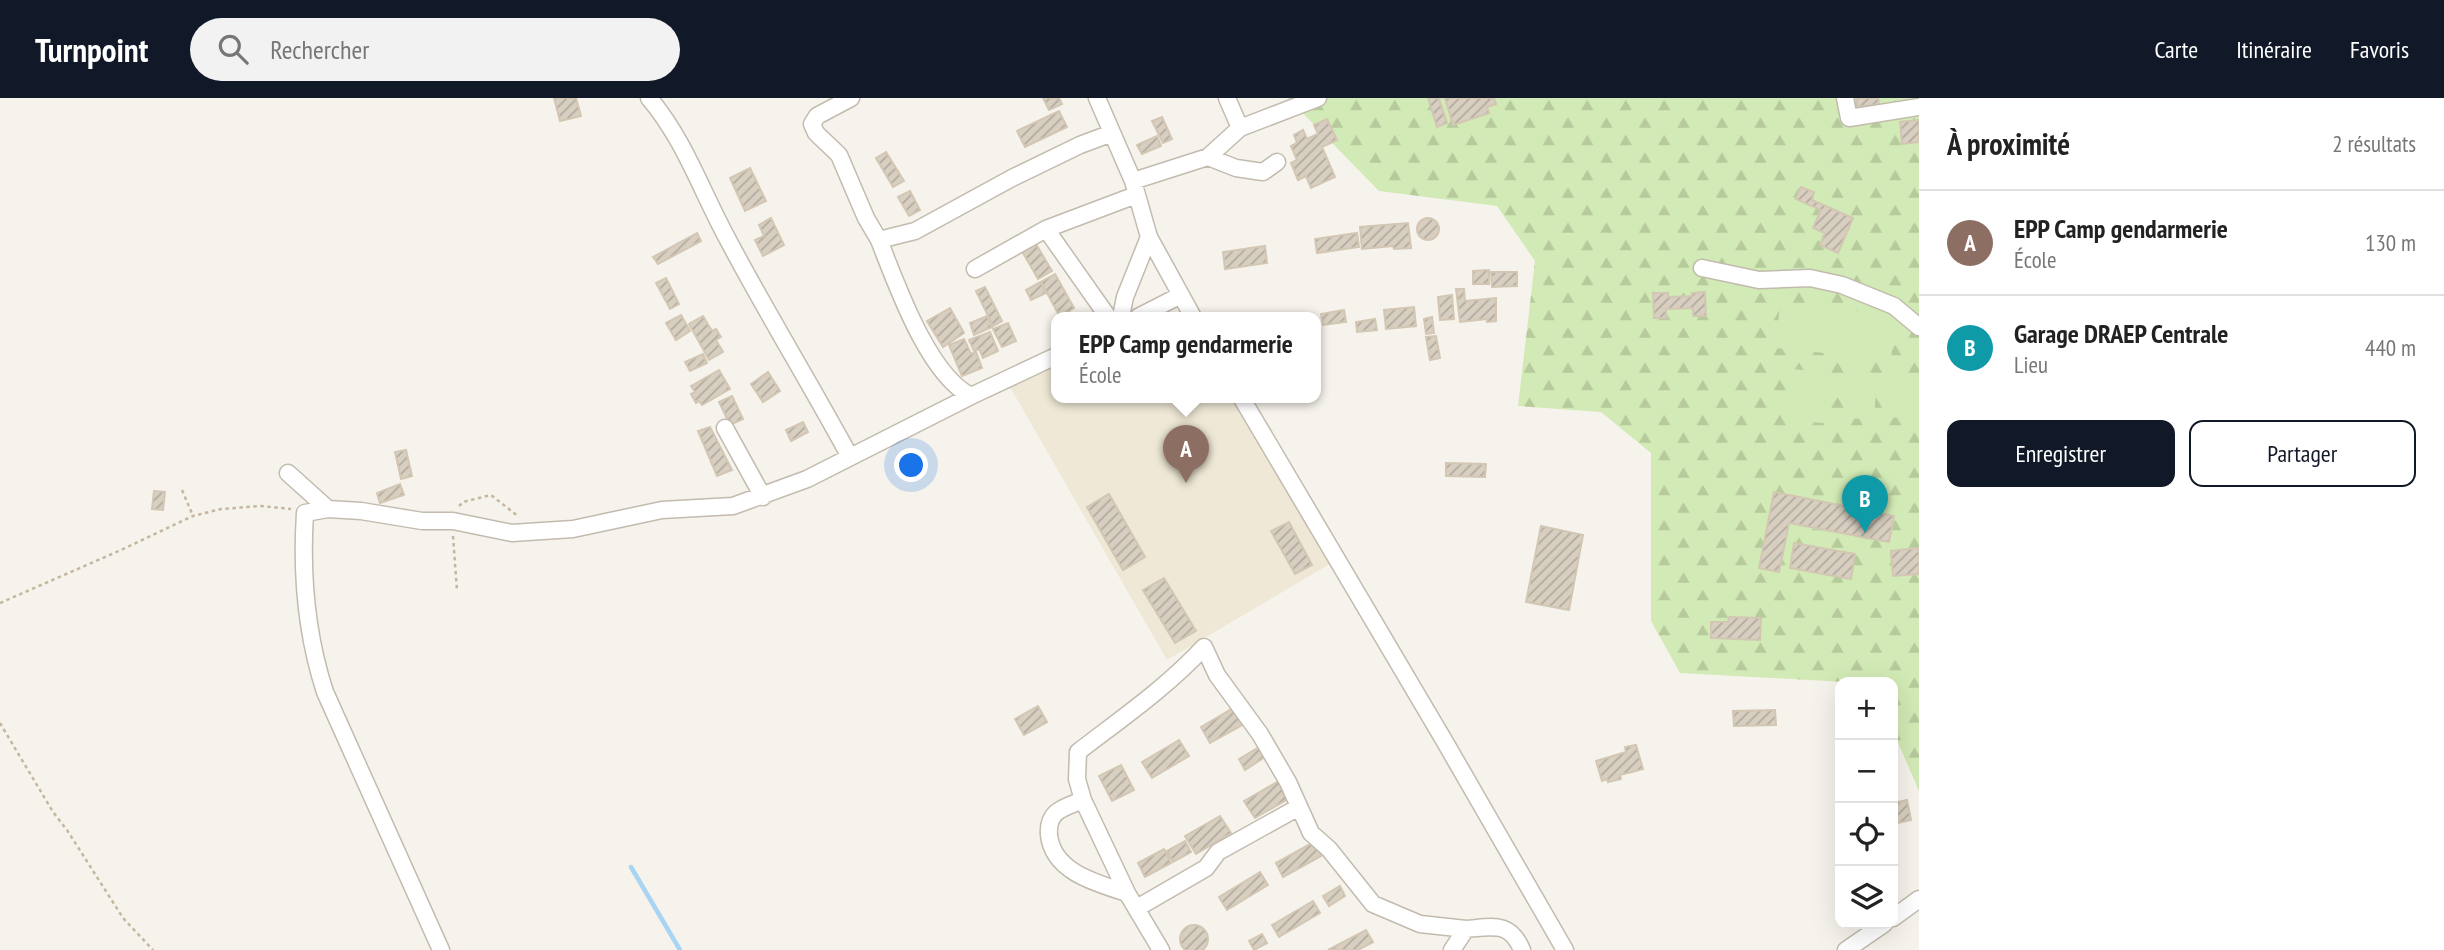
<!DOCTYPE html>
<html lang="fr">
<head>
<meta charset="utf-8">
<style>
  body { margin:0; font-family:"PT Sans Narrow",sans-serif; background:#f2f2f2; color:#222 }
  .controls { position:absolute; right:21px; bottom:21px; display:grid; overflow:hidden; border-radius:14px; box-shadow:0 7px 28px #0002 }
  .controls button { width:63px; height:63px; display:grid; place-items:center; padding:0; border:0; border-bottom:2px solid #e0e0e0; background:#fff; color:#222; font:35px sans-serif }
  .you { position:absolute; left:912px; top:368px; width:24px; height:24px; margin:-18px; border:5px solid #fff; border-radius:50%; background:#1a73e8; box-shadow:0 0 0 10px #1a73e833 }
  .badge { display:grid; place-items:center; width:46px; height:46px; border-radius:50%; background:#111827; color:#fff; font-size:23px; font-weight:700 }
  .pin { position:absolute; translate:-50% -58px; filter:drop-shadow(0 2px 4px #0008) }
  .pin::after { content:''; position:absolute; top:37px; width:24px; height:21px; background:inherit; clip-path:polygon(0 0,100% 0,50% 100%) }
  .popup { position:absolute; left:1051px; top:214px; width:270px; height:91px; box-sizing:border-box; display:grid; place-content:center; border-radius:14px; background:#fff; filter:drop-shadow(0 2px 5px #0005); font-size:23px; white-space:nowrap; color:#767676 }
  .popup b { font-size:26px; color:#222 }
  .popup::after { content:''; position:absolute; left:50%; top:100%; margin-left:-14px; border:14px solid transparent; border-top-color:#fff }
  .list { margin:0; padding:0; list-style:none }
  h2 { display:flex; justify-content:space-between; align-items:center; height:91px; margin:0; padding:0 28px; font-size:30px }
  h2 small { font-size:23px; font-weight:400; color:#767676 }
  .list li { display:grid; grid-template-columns:46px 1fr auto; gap:21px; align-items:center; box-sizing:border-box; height:105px; padding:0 28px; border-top:2px solid #e0e0e0 }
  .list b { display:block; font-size:26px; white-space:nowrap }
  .list p { margin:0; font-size:23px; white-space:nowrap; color:#767676 }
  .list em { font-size:23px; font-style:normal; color:#767676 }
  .actions { display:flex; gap:14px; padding:21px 28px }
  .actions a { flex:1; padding:16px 0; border:2px solid #111827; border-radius:14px; text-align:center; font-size:24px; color:#111827 }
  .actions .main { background:#111827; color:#fff }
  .icon { flex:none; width:38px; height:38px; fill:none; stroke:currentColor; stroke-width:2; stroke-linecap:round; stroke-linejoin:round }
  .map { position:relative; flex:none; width:1919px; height:852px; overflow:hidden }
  header { display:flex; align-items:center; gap:42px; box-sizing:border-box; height:98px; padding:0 35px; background:#111827; color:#fff }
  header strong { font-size:33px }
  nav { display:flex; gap:38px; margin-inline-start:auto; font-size:24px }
  .search { width:490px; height:63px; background:#f2f2f2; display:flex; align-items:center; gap:18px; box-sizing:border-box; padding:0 24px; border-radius:38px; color:#767676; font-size:26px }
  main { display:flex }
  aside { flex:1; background:#fff }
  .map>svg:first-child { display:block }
  .education { fill:#efe8d6 }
  .forest { fill:url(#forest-firs) }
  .garden { fill:#d2eab5 }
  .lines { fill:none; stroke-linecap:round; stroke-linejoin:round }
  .stream { stroke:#a9d4f2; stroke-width:4.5 }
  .building { fill:url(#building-hatch); stroke:#d3c7b4; stroke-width:2 }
  .minor-casing { stroke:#c2bbae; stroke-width:19 }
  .path { stroke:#c4b79f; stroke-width:2.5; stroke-dasharray:3.5 3.5; stroke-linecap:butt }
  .minor { stroke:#fff; stroke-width:16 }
</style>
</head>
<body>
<header>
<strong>Turnpoint</strong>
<div class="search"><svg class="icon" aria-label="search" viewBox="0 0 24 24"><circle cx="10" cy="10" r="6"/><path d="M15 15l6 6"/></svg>Rechercher</div>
<nav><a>Carte</a><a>Itinéraire</a><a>Favoris</a></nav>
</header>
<main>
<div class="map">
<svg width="1919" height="852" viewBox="0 0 1919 852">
  <defs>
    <pattern id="forest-firs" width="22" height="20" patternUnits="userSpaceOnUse" patternTransform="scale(1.75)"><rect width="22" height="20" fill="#d2eab5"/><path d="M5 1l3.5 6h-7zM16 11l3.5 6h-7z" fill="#b6ca9c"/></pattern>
    <pattern id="building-hatch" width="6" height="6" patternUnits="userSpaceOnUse" patternTransform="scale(1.75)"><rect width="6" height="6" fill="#d8cfc1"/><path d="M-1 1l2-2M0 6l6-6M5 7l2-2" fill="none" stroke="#b1aa9e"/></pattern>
  </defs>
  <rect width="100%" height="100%" fill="#f6f3ec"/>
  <path class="education" d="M1056 266V299H1235L1335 463 1167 562 1010 289Z"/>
  <path class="forest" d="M1288 0H1919V693L1893 633V584H1845L1680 575 1651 523V355L1601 314 1518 308 1535 163 1497 108 1379 93Z"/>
  <path class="garden" d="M1780 205 1896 217 1891 262 1776 250Z
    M1791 271 1828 274 1823 325 1787 322Z
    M1851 274 1877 275 1874 322 1848 320Z
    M1884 280 1919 281V321L1882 319Z"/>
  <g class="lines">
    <path class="stream" d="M631 769 680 852"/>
  </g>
  <path class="building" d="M554 0H576L581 18 560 23Z
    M1043 0H1059L1062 6 1049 12Z
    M1428 0H1440L1439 1 1447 25 1437 29Z
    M1445 0H1494L1496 6 1487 9 1489 15 1453 27Z
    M1856 0H1878L1879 6 1858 9Z
    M1059 13 1067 29 1025 49 1017 33Z
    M1162 19 1172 41 1163 45 1152 23Z
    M1327 21 1337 42 1322 49 1335 79 1311 90 1306 78 1298 82 1291 65 1297 62 1291 48 1297 45 1294 37 1303 32 1307 41 1318 36 1314 27Z
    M1919 22V44L1902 46 1900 24Z
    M1157 38 1161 48 1142 56 1137 47Z
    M886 54 904 83 893 89 876 60Z
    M750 70 766 103 745 113 730 80Z
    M1801 89 1814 94 1812 102 1853 120 1838 155 1820 147 1825 135 1813 130 1821 112 1796 101Z
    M910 93 920 112 909 118 898 99Z
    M1417 131a11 11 0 1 1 22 0a11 11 0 1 1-22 0Z
    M771 120 784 147 763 158 755 142 764 138 759 127Z
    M1408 125 1411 150 1394 151 1393 148 1362 151 1360 129Z
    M697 135 701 143 658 166 653 159Z
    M1357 135 1359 149 1317 155 1315 141Z
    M1033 141 1052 173 1038 181 1019 148Z
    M1265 148 1267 165 1225 171 1223 154Z
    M1489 172V186H1473V173Z
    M1491 174H1517V188L1492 189Z
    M1055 176 1074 210 1060 219 1041 184Z
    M666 180 679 206 670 211 656 185Z
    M1041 184 1046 195 1031 202 1026 192Z
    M985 189 1002 223 993 228 976 193Z
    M1456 191H1464L1465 203 1496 200V223L1487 224V221L1460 224Z
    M1705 194 1706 218H1693V210L1666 211V220H1654L1653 195H1668V199L1692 198V195Z
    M1452 197 1454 221 1440 222 1438 199Z
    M1414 209 1416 228 1386 231 1384 212Z
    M950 210 964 235 943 249 927 223Z
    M1344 212 1346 224 1323 227 1321 216Z
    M681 217 690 233 676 242 666 225Z
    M703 218 712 233 716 231 721 239 716 242 723 254 709 262 689 226Z
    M987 218 992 229 974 237 970 225Z
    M1432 219 1434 235 1426 236 1424 221Z
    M1375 221 1377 232 1357 234 1356 224Z
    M1008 225 1016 243 1002 249 993 231Z
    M990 234 998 253 983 260 979 251 974 253 969 242Z
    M1436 238 1440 260 1430 262 1426 239Z
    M964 241 971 256 976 254 982 270 962 278 949 247Z
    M703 256 707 265 690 273 685 264Z
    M719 272 730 291 702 307 699 303 696 305 691 296 695 294 691 288Z
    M768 274 780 293 763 304 751 286Z
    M732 298 743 321 730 327 719 304Z
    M803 324 808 334 791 343 786 332Z
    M710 329 732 372 717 378 698 333Z
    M406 352 412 378 401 381 395 354Z
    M1446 365 1486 366 1485 379 1446 378Z
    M400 386 404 397 380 405 377 395Z
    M154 393 165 394 163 412 152 411Z
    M1774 394 1894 418 1889 444 1789 425 1779 474 1759 470Z
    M1109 396 1145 459 1123 472 1087 409Z
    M1289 424 1312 467 1295 476 1271 433Z
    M1541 428 1583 437 1569 512 1526 504Z
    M1794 445 1855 456 1851 481 1790 470Z
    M1919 450V476L1893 478 1891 453Z
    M1164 480 1196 533 1175 545 1143 492Z
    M1729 519 1761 520 1760 542 1711 540V524H1728Z
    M1038 608 1047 624 1024 637 1015 621Z
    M1235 609 1244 626 1210 645 1201 629Z
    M1775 612 1776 627 1734 628 1733 613Z
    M1179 642 1189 658 1152 680 1142 664Z
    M1636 647 1643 671 1620 677 1621 681 1608 684 1607 681 1602 683 1596 663 1626 654 1625 649Z
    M1259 649 1265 659 1245 672 1239 661Z
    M1121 667 1134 692 1112 703 1099 678Z
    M1279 683 1288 701 1255 720 1244 703Z
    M1907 702 1911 722 1893 726V705Z
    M1220 718 1231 735 1196 756 1185 738Z
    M1185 743 1191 754 1173 764 1167 753Z
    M1314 744 1321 758 1283 779 1276 765Z
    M1164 751 1171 765 1145 779 1138 765Z
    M1260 774 1268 787 1227 812 1219 799Z
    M1340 788 1345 798 1329 808 1323 798Z
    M1313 803 1320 815 1279 839 1272 827Z
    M1180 841a14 14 0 1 1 28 0a14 14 0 1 1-28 0Z
    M1366 832 1373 844 1358 852H1328Z
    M1262 836 1267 845 1254 852 1249 843Z"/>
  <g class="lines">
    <defs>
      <path id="minor" d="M649 0C684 41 701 92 727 140 766 214 810 285 850 359
        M851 0 817 18 812 26 816 35 839 57 866 120 879 142 915 133 1012 80 1080 47 1112 35
        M1097 0 1133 83 1149 139 1193 219
        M1227 0 1240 30
        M1845 0 1849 20 1919 9
        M1208 59 1236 70 1263 74 1277 64
        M1133 83 1208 59 1240 30 1318 0
        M1046 131 1108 219
        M879 142C896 185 928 277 971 298
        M1702 170 1759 182 1810 180 1842 187 1894 208 1919 229
        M975 171 1046 131 1136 97
        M1121 219 1125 199 1149 139
        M1138 219 1181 197
        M1241 299 1445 644 1565 852
        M725 330 763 399
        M288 375 328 411
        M1083 702 1077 681 1078 654C1122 620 1166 590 1204 549L1217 577 1260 636 1288 684 1311 735 1329 751 1373 806 1420 826 1466 831
        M1127 795C1096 785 1053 774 1049 737 1047 712 1064 710 1083 702L1127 795 1161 852
        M1137 810 1206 770 1218 754 1299 709
        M1893 820 1919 801
        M441 852 325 594C306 536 301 477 305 415L328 411 361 413 422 423H453L512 435 573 431 662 412 733 408 807 381 971 298 1056 258
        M1452 852 1466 831C1493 829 1510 823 1522 852
        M1846 852 1884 826"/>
    </defs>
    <use href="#minor" class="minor-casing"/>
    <path class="path" d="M182 392 193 418
      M459 408 463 404 491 397 519 419
      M453 438 457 493
      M0 505 121 452 193 418 221 411 261 408 291 411
      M0 625 53 714 67 732 123 820 153 852"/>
    <use href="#minor" class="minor"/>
  </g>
</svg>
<div class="controls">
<button>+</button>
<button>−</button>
<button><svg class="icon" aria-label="locate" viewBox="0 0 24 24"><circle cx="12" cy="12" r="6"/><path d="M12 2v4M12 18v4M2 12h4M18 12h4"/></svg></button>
<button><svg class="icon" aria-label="layers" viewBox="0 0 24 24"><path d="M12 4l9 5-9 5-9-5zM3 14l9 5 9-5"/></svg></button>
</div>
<div class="you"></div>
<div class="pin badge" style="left:1186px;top:385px;background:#8d6e63">A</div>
<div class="popup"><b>EPP Camp gendarmerie</b>École</div>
<div class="pin badge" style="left:1865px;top:435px;background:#0f9aa8">B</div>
</div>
<aside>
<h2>À proximité<small>2 résultats</small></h2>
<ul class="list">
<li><span class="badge" style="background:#8d6e63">A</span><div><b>EPP Camp gendarmerie</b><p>École</p></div><em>130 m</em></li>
<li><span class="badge" style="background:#0f9aa8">B</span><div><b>Garage DRAEP Centrale</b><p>Lieu</p></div><em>440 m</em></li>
</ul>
<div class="actions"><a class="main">Enregistrer</a><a>Partager</a></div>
</aside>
</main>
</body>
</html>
